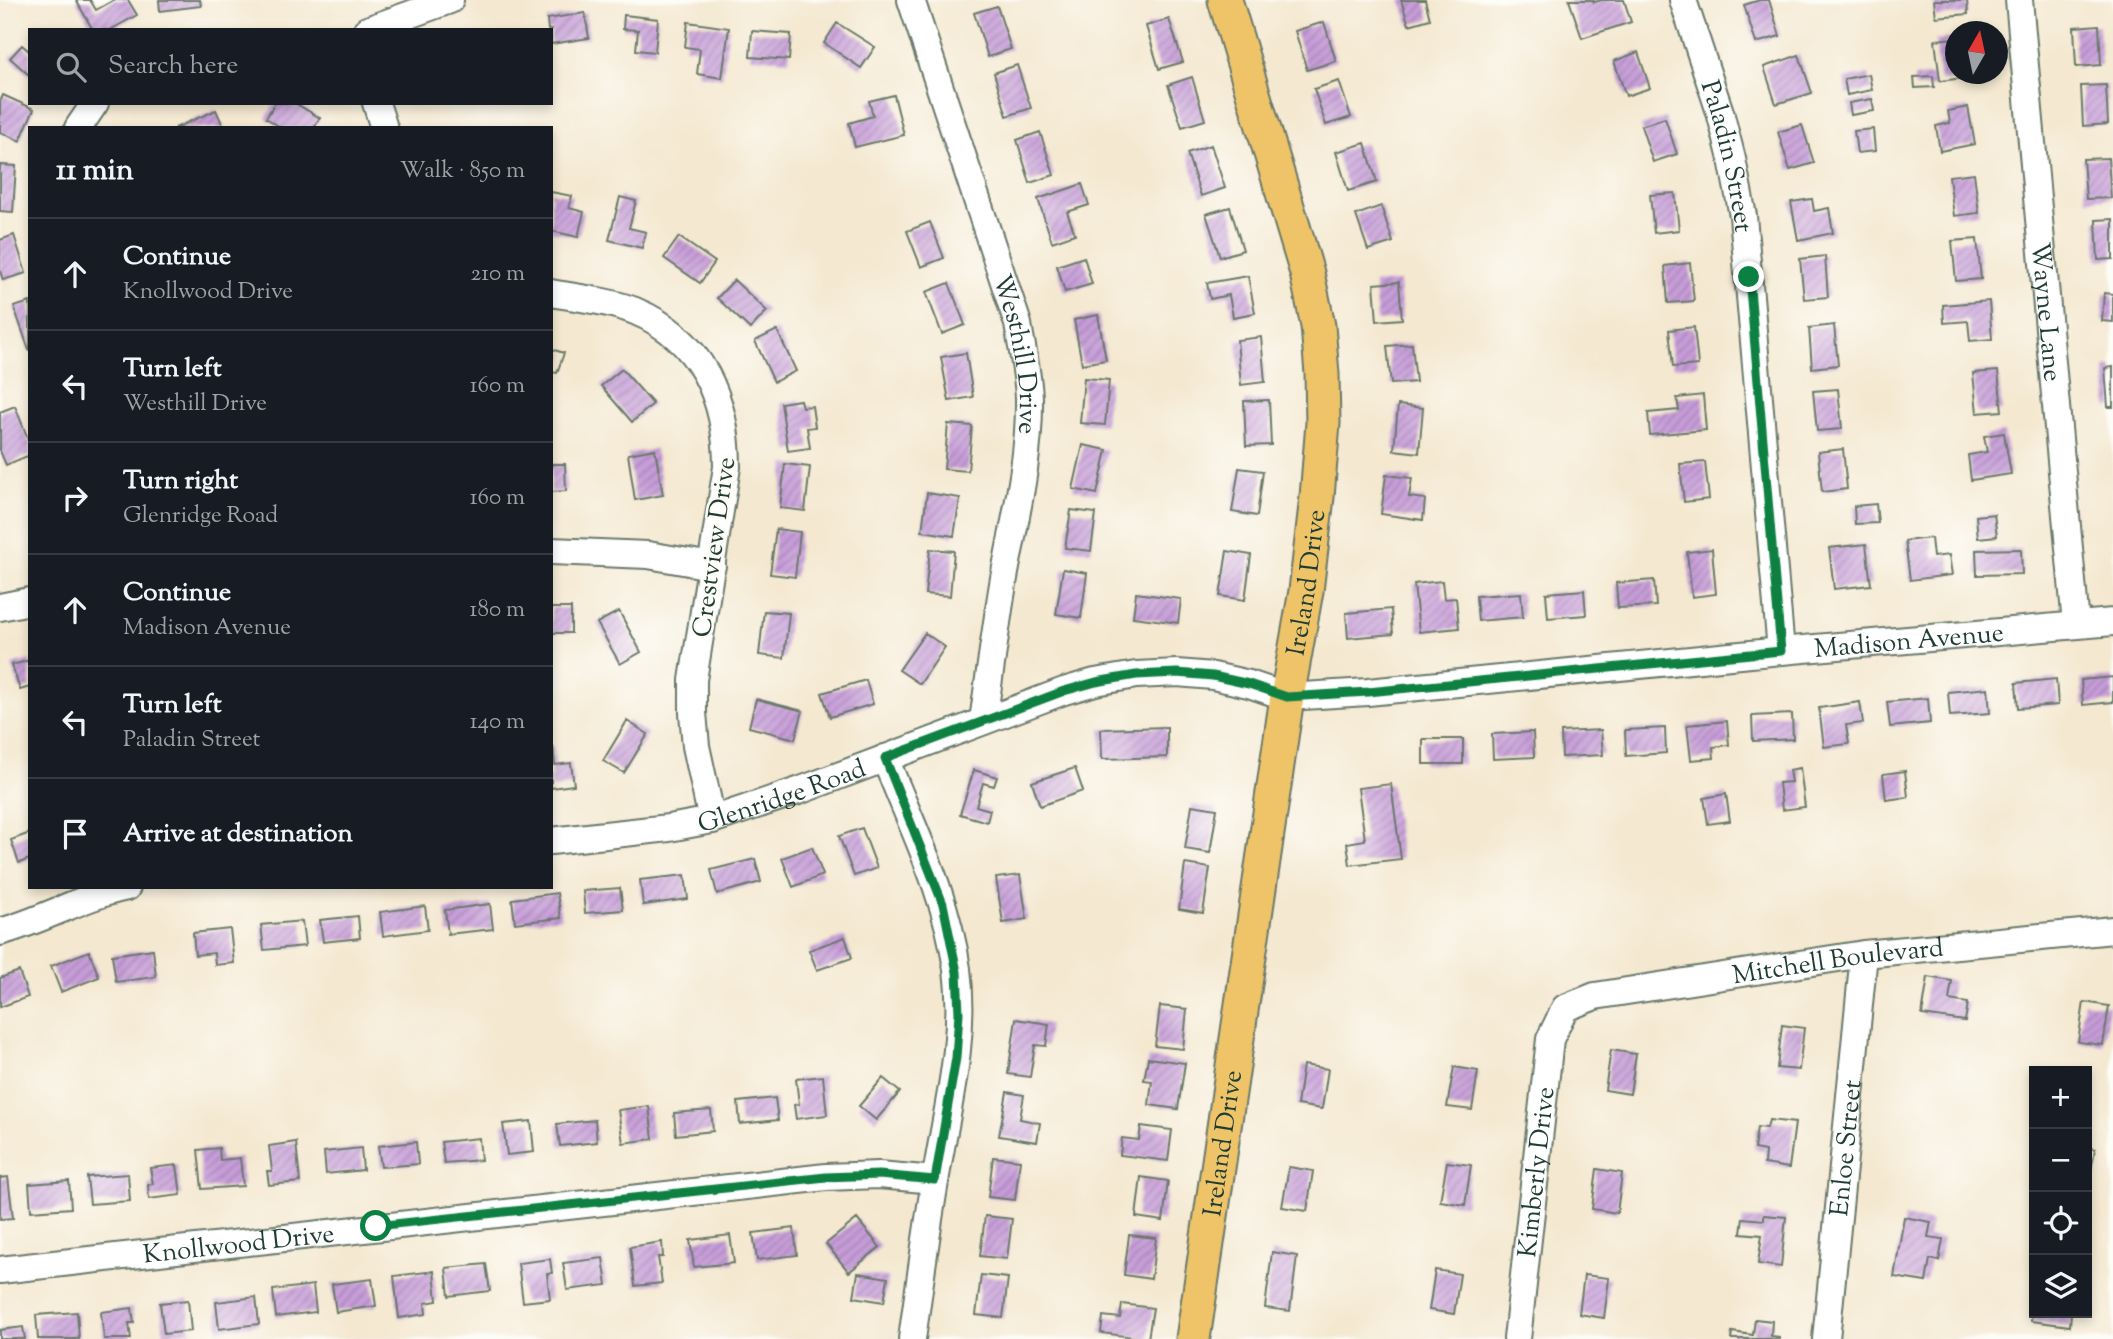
<!DOCTYPE html>
<html lang="en">
<head>
<meta charset="utf-8">
<style>
  body { margin:0; font-family:"Sorts Mill Goudy",serif; background:#20242c; color:#f1f3f6 }
  .controls { position:absolute; right:21px; bottom:21px; display:grid; overflow:hidden; border-radius:0px; box-shadow:0 4px 10px #0003 }
  .controls button { width:63px; height:63px; display:grid; place-items:center; padding:0; border:0; border-bottom:2px solid #363941; background:#171b24; color:#f1f3f6; font:35px sans-serif }
  .compass { position:absolute; left:1945px; top:21px; width:63px; height:63px; border-radius:50%; background:#171b24; box-shadow:0 4px 10px #0003; rotate:9deg }
  .stop { position:absolute; width:21px; height:21px; margin:-16px; border:5px solid #0b8043; border-radius:50%; background:#fff }
  .stop.end { background:#0b8043; border-color:#fff; box-shadow:0 2px 7px #0008 }
  .list { margin:0; padding:0; list-style:none }
  h2 { display:flex; justify-content:space-between; align-items:center; height:91px; margin:0; padding:0 28px; font-size:30px }
  h2 small { font-size:23px; font-weight:400; color:#9ea1a6 }
  .list li { display:grid; grid-template-columns:46px 1fr auto; gap:21px; align-items:center; box-sizing:border-box; height:112px; padding:0 28px; border-top:2px solid #363941 }
  .list b { display:block; font-size:26px; white-space:nowrap }
  .list p { margin:0; font-size:23px; white-space:nowrap; color:#9ea1a6 }
  .list em { font-size:23px; font-style:normal; color:#9ea1a6 }
  .icon { flex:none; width:38px; height:38px; fill:none; stroke:currentColor; stroke-width:2; stroke-linecap:round; stroke-linejoin:round }
  .map { position:relative; flex:none; width:2113px; height:1339px; overflow:hidden }
  .search { position:absolute; background:#171b24; box-shadow:0 4px 10px #0003; left:28px; top:28px; width:525px; height:77px; display:flex; align-items:center; gap:18px; box-sizing:border-box; padding:0 24px; border-radius:0px; color:#9ea1a6; font-size:26px }
  .panel { position:absolute; background:#171b24; box-shadow:0 4px 10px #0003; left:28px; top:126px; width:525px; height:763px; border-radius:0px }
  .map>svg:first-child { display:block }
  .building { fill:url(#building-hatch) }
  .lines { fill:none; stroke-linecap:round; stroke-linejoin:round }
  .minor-casing { stroke:#6a796b; stroke-width:30 }
  .major-casing { stroke:#6a796b; stroke-width:37 }
  .minor { stroke:#fff; stroke-width:26 }
  .major { stroke:#efc469; stroke-width:33 }
  .route { stroke:#0b8043; stroke-width:9 }
  .labels { text-anchor:middle; stroke-width:5; stroke-linejoin:round; paint-order:stroke }
  .street-label { font-size:26px; fill:#1f3d34; stroke:#fdfcf7 }
</style>
</head>
<body>
<div class="map">
<svg width="2113" height="1339" viewBox="0 0 2113 1339">
  <defs>
    <pattern id="building-hatch" width="6" height="6" patternUnits="userSpaceOnUse" patternTransform="scale(1.75)"><rect width="6" height="6" fill="#c79dd9"/><path d="M-1 1l2-2M0 6l6-6M5 7l2-2" fill="none" stroke="#a181b1"/></pattern>
  </defs>
  <rect width="100%" height="100%" fill="#fdfcf7"/>
  <filter id="ink" filterUnits="userSpaceOnUse"><feTurbulence type="fractalNoise" baseFrequency=".0143" numOctaves="2"/><feDisplacementMap in="SourceGraphic" scale="14" xChannelSelector="R" yChannelSelector="G"/><feConvolveMatrix kernelMatrix="1 2 1 2 8 2 1 2 1" color-interpolation-filters="sRGB"/></filter>
  <filter id="wash" filterUnits="userSpaceOnUse"><feTurbulence type="fractalNoise" baseFrequency=".00686" numOctaves="4" result="noise"/><feDisplacementMap in="SourceGraphic" scale="28" xChannelSelector="R" yChannelSelector="G"/><feGaussianBlur stdDeviation="1.57" result="paint"/><feColorMatrix in="noise" values="0 0 0 0 0 0 0 0 0 0 0 0 0 0 0 0 0 1.4 0 .05"/><feComposite in="paint" operator="in"/></filter>
  <g filter="url(#wash)">
    <rect width="100%" height="100%" fill="#f4e8d0"/>
    <g id="blocks">
      <path class="building" d="M76 0H90L96 10 114 0H128L137 15 110 30H93Z
        M159 0H200L201 6 160 11Z
        M1401 0H1425L1430 19 1409 25Z
        M1569 0H1593L1594 2 1602 0H1624L1631 22 1582 38Z
        M1760 0H1769L1780 36 1756 43 1744 5Z
        M1934 0H1967L1968 14 1936 17Z
        M997 6 1011 49 988 57 974 13Z
        M585 13 589 38 551 44V30H548L547 19Z
        M624 15 658 19 655 52 636 50 638 30 623 29Z
        M1169 19 1183 62 1159 69 1146 26Z
        M688 22 729 28 722 78 697 74 700 49 685 47Z
        M1324 22 1336 61 1307 70 1295 31Z
        M837 23 875 47 861 68 824 43Z
        M2099 25 2101 65 2076 67 2074 27Z
        M752 31 791 34 789 60 750 57Z
        M1955 38V74H1972V77L1940 81 1935 40Z
        M22 45 30 52V76L10 58Z
        M1638 52 1650 88 1626 96 1614 61Z
        M1799 55 1812 93 1776 104 1764 67Z
        M1017 65 1031 108 1007 116 994 73Z
        M1869 74 1872 90 1847 95 1844 79Z
        M1933 76 1934 87 1915 88 1914 77Z
        M1192 77 1205 120 1182 127 1168 85Z
        M1339 81 1351 117 1326 125 1314 89Z
        M2106 85 2108 124 2083 126 2081 86Z
        M3 95 34 109 20 141 0 132V102Z
        M894 95 904 135 855 147 849 123 873 116 869 101Z
        M1872 99 1874 111 1851 115 1849 103Z
        M275 103H295L320 118 314 128H282L266 118Z
        M1968 107 1975 144 1940 151 1936 126 1950 123 1948 111Z
        M216 110 224 128H175Z
        M1665 118 1677 154 1653 162 1641 126Z
        M1802 125 1814 163 1790 170 1778 132Z
        M1873 129 1875 151 1857 153 1854 131Z
        M1040 132 1054 175 1030 183 1017 140Z
        M1365 143 1377 182 1348 191 1336 152Z
        M1211 145 1225 188 1201 196 1187 153Z
        M2108 158 2111 198 2086 199 2083 159Z
        M0 165 16 166 13 212 0 211Z
        M1974 173 1979 213 1954 216 1949 176Z
        M1082 184 1089 205 1067 212 1075 234 1052 242 1038 199Z
        M551 192 572 196 569 208 584 212 578 237 551 231Z
        M1675 193 1679 230 1654 233 1650 195Z
        M620 197 636 201 629 228 646 232 642 248 609 240Z
        M1812 199 1814 211 1829 208 1833 233 1798 240 1791 202Z
        M1381 206 1393 242 1368 250 1356 215Z
        M1230 207 1243 250 1220 257 1206 214Z
        M2113 219V259L2098 260 2096 220Z
        M930 222 944 258 921 267 907 231Z
        M14 235 26 273 3 280 0 271V240Z
        M679 237 715 262 700 283 664 258Z
        M1977 239 1981 279 1956 281 1952 241Z
        M1825 256 1828 297 1804 299 1800 259Z
        M1084 257 1092 284 1065 292 1057 266Z
        M1690 263 1694 301 1668 303 1665 266Z
        M1248 276 1255 313 1233 317 1229 295 1210 299 1207 283Z
        M734 280 767 311 750 329 717 298Z
        M1399 282 1402 319 1377 321 1374 284Z
        M949 283 965 325 942 334 926 292Z
        M2104 293 2113 294V322L2102 321Z
        M1989 301 1992 339 1970 341 1968 321 1944 323 1943 305Z
        M30 302V350H29L14 307Z
        M1098 315 1106 360 1082 364 1074 320Z
        M1834 325 1838 365 1812 368 1809 328Z
        M1694 327 1698 365 1673 367 1669 330Z
        M777 330 796 371 774 382 755 341Z
        M1261 337 1265 382 1241 385 1237 340Z
        M1412 344 1416 382 1391 384 1387 346Z
        M551 349 564 353 557 373 551 372Z
        M966 353 973 397 949 401 941 357Z
        M2113 367V407H2108L2105 368Z
        M622 369 653 404 632 422 601 386Z
        M1998 371 2002 411 1977 413 1973 373Z
        M1084 378 1109 380 1105 425 1080 423Z
        M1838 389 1842 429 1817 431 1813 391Z
        M1703 395 1706 430 1650 435 1648 413 1679 410 1677 398Z
        M800 400 802 407 812 406 815 427 807 428 810 448 788 451 781 403Z
        M1269 400 1271 445 1246 446 1244 401Z
        M1398 405 1423 408 1419 453 1394 450Z
        M15 406 30 444V455L6 465 0 451V412Z
        M948 424 972 426 968 471 944 469Z
        M2004 433 2011 474 1971 480 1968 455 1987 452 1984 436Z
        M1083 445 1107 450 1097 494 1073 489Z
        M655 449 663 495 635 500 628 454Z
        M1843 449 1847 489 1822 492 1818 452Z
        M1705 462 1709 499 1684 502 1680 464Z
        M551 464H565L566 491 551 492Z
        M785 464 810 467 805 511 780 508Z
        M1239 468 1263 471 1257 516 1232 512Z
        M1386 475 1412 478 1409 497 1425 499 1423 520 1381 514Z
        M927 493 960 498 954 536 922 531Z
        M1876 504 1878 523 1855 524 1854 506Z
        M1071 510 1096 513 1091 551 1065 548Z
        M1994 514 1997 536 1978 538 1976 516Z
        M776 529 800 532 795 577 770 574Z
        M1931 538 1933 557 1949 555 1952 575 1910 580 1905 541Z
        M1866 544 1871 585 1834 589 1829 548Z
        M930 549 954 551 950 596 925 594Z
        M1712 549 1716 594 1692 597 1687 552Z
        M2021 549 2022 574 1977 575 1976 550Z
        M1227 551 1251 555 1245 600 1220 596Z
        M1063 569 1087 573 1081 618 1056 614Z
        M1654 580 1656 606 1618 608 1616 583Z
        M1442 581 1444 599 1456 598 1459 628 1419 632 1414 584Z
        M1584 590 1586 615 1548 618 1546 593Z
        M1136 593 1181 599 1178 623 1133 617Z
        M1521 593 1523 617 1478 621 1476 596Z
        M551 608H571V633H551Z
        M1391 609 1393 634 1348 638 1346 613Z
        M619 611 641 652 620 664 597 623Z
        M764 611 789 613 784 658 759 655Z
        M925 633 945 647 920 684 899 670Z
        M30 660V687L20 690 12 665Z
        M2113 677V702L2083 705 2081 680Z
        M2056 679 2058 705 2018 708 2016 683Z
        M866 680 873 704 830 717 822 693Z
        M1988 688 1990 713 1950 716 1948 692Z
        M1928 698 1930 723 1890 727 1887 702Z
        M756 699 803 711 795 739 749 727Z
        M1860 702 1863 723 1846 725 1849 744 1824 747 1819 708Z
        M1792 714 1793 739 1753 741 1752 716Z
        M627 721 648 734 624 773 603 761Z
        M1727 721 1729 745 1713 747 1714 758 1691 760 1687 725Z
        M1167 727V757L1102 759 1101 729Z
        M1665 728 1666 753 1626 756 1625 730Z
        M1601 730 1603 755 1562 757 1561 732Z
        M1533 732 1534 757 1493 759 1492 734Z
        M1423 739H1463V764H1423Z
        M551 746H553L555 765 571 763 574 785 551 788Z
        M1075 768 1083 791 1040 806 1032 782Z
        M1800 768 1805 807 1782 810 1779 783 1791 782 1789 770Z
        M974 770 997 777 994 786 983 783 976 806 990 810 987 822 960 814Z
        M1905 771 1908 797 1886 800 1883 774Z
        M1391 784 1401 859 1350 865 1347 843 1365 840 1358 788Z
        M1726 794 1730 821 1708 824 1704 798Z
        M1192 805 1217 809 1210 853 1185 849Z
        M862 828 877 868 854 876 839 836Z
        M30 833V859L19 863 11 840Z
        M812 847 823 875 793 887 782 858Z
        M755 859 761 882 717 894 711 870Z
        M1185 864 1210 868 1203 913 1179 909Z
        M685 875 688 899 643 905 640 880Z
        M1020 875 1027 919 1003 923 996 878Z
        M620 888 623 910 585 913 583 891Z
        M557 893 561 918 515 923 512 899Z
        M490 904 493 929 448 934 445 910Z
        M425 906 428 930 383 936 380 912Z
        M358 916 360 938 323 942 320 920Z
        M302 921 305 946 264 950 261 925Z
        M230 929 234 963 215 965 214 953 195 955 193 933Z
        M845 937 852 958 817 970 809 950Z
        M153 949 156 977 116 982 112 955Z
        M89 951 99 977 61 992 51 966Z
        M19 971 28 997 0 1007V978Z
        M1928 977 1952 981 1949 1000 1968 1003 1965 1021 1922 1015Z
        M2084 1002 2109 1006 2103 1045 2078 1042Z
        M1160 1006 1187 1009 1183 1049 1155 1046Z
        M1016 1019 1049 1024 1046 1046 1035 1045 1030 1077 1008 1074Z
        M1782 1025 1804 1028 1799 1070 1777 1068Z
        M1611 1050 1636 1054 1630 1094 1605 1090Z
        M1148 1058 1185 1063 1178 1109 1149 1105 1152 1081 1144 1080Z
        M1303 1065 1328 1069 1322 1109 1297 1105Z
        M1454 1067 1478 1071 1472 1110 1447 1107Z
        M823 1076 827 1115 796 1119 794 1105 799 1104 796 1079Z
        M883 1078 900 1092 876 1120 859 1106Z
        M1007 1092 1024 1095 1020 1119 1040 1123 1037 1142 999 1136Z
        M775 1098 778 1120 740 1124 738 1102Z
        M649 1106 653 1139 623 1143 618 1110Z
        M711 1110 713 1131 676 1135 674 1113Z
        M595 1120 597 1142 560 1146 557 1124Z
        M1769 1120 1795 1123 1789 1168 1764 1164 1765 1151 1754 1149 1757 1127 1767 1128Z
        M531 1121 534 1152 507 1155 503 1124Z
        M1141 1126 1172 1130 1168 1161 1120 1155 1122 1138 1139 1140Z
        M479 1138 481 1160 444 1163 441 1142Z
        M296 1142 300 1182 269 1185 267 1171H272L269 1146Z
        M416 1142 418 1164 381 1167 378 1146Z
        M2087 1147 2095 1149 2088 1188H2087Z
        M219 1148 220 1160 240 1158 243 1186 202 1189 198 1150Z
        M361 1148 363 1170 326 1174 324 1152Z
        M993 1157 1020 1160 1015 1200 988 1197Z
        M1447 1162 1471 1165 1465 1205 1440 1201Z
        M177 1165 181 1195 149 1199 148 1185 153 1184 150 1168Z
        M1289 1167 1313 1171 1307 1211 1282 1207Z
        M1597 1169 1622 1173 1617 1213 1592 1209Z
        M128 1174 130 1201 90 1204 87 1177Z
        M8 1177 13 1218 0 1219V1178Z
        M1141 1177 1168 1181 1163 1221 1136 1217Z
        M69 1181 71 1208 31 1211 29 1184Z
        M1764 1215 1786 1217 1781 1267 1758 1264 1762 1235 1741 1233 1743 1218 1764 1220Z
        M985 1216 1012 1219 1007 1259 980 1256Z
        M1904 1217 1931 1222 1928 1237 1943 1239 1939 1261 1930 1259 1926 1282 1894 1277Z
        M857 1219 880 1247 849 1272 826 1244Z
        M794 1228 797 1255 757 1260 753 1233Z
        M730 1235 734 1263 694 1267 690 1240Z
        M1129 1235 1156 1238 1151 1279 1124 1275Z
        M662 1242 663 1257H658L662 1283 635 1286 630 1247Z
        M1272 1252 1297 1256 1290 1311 1265 1308Z
        M603 1258 607 1285 567 1290 563 1263Z
        M550 1259 552 1273 547 1274 550 1299 523 1302 518 1263Z
        M486 1264 490 1291 449 1296 446 1268Z
        M1435 1270 1460 1274 1454 1314 1429 1310Z
        M434 1271 437 1301 425 1303 426 1314 399 1318 394 1276Z
        M858 1273 888 1278 884 1302 854 1297Z
        M981 1275 1008 1278 1003 1318 976 1315Z
        M1584 1275 1609 1278 1604 1318 1579 1314Z
        M372 1279 376 1306 336 1312 332 1284Z
        M313 1285 316 1312 276 1317 273 1290Z
        M256 1297 259 1324 219 1329 216 1302Z
        M188 1300 191 1331 164 1334 160 1303Z
        M1122 1304 1153 1308 1148 1339 1101 1333 1103 1316 1120 1318Z
        M132 1308 134 1323H129L131 1339H104L101 1312Z
        M77 1312 79 1339H38L36 1315Z
        M2032 1313H2071L2070 1326 2031 1321Z
        M1755 1319 1772 1321 1771 1336 1779 1337V1339H1731L1732 1332 1753 1335Z
        M23 1327 25 1339H0V1330Z"/>
    </g>
  </g>
  <g filter="url(#ink)">
    <use href="#blocks" fill-opacity="0" stroke="#6a796b" stroke-width="2"/>
    <g class="lines">
      <defs>
        <g id="minor">
          <path id="s1" d="M911 0 1018 324C1022 349 1028 373 1029 398 1030 459 1015 519 1004 578 996 625 990 673 983 721"/>
          <path id="s2" d="M1683 0 1720 112 1732 159 1743 216 1781 651"/>
          <path id="s3" d="M2019 0 2076 625"/>
          <path d="M367 30 450 0"/>
          <path d="M376 103 384 128"/>
          <path d="M78 128 95 103"/>
          <path d="M551 293C579 298 609 301 635 311 702 339 727 400 727 467L693 680V713L696 746 712 820"/>
          <path d="M551 551 648 555 712 566"/>
          <path d="M0 607 30 601"/>
          <path d="M885 758C912 827 947 895 957 969 966 1036 948 1105 937 1170 927 1226 920 1283 912 1339"/>
          <path id="s4" d="M551 841 669 828 712 820 801 790 1064 691 1095 682 1136 675 1177 673 1213 676 1249 684 1287 697 1368 692 1781 651 2113 622"/>
          <path d="M0 932C44 920 83 896 127 887"/>
          <path id="s5" d="M0 1270 826 1177 879 1175 935 1180"/>
          <path id="s6" d="M1517 1339 1550 1039 1565 1008 1595 996 1864 954 2113 930"/>
          <path id="s7" d="M1826 1339 1864 954"/>
        </g>
        <g id="major">
          <path id="s8" d="M1193 1339 1287 697 1306 591 1317 497 1323 423 1322 374 1318 326 1307 273 1225 0"/>
        </g>
      </defs>
      <use href="#minor" class="minor-casing"/>
      <use href="#major" class="major-casing"/>
      <use href="#minor" class="minor"/>
      <use href="#major" class="major"/>
    </g>
  </g>
  <g class="lines" filter="url(#ink)">
    <path class="route" d="M376 1226 826 1177 879 1175 935 1180 956 1058 959 1013 957 972 943 904 885 758 1064 691 1096 682 1136 675 1177 673 1213 676 1249 684 1287 697 1368 692 1781 651 1749 277"/>
  </g>
  <g class="labels">
    <g class="street-label">
      <text dy="9" stroke="none"><textPath href="#s2" startOffset="163">Paladin Street</textPath></text>
      <text dy="9" stroke="none"><textPath href="#s3" startOffset="313">Wayne Lane</textPath></text>
      <text dy="9" stroke="none"><textPath href="#s1" startOffset="371">Westhill Drive</textPath></text>
      <text transform="translate(713 547) rotate(-82)" y="9">Crestview Drive</text>
      <text dy="9" stroke="none"><textPath href="#s8" startOffset="765">Ireland Drive</textPath></text>
      <text dy="9" stroke="none"><textPath href="#s4" startOffset="1390">Madison Avenue</textPath></text>
      <text dy="9" stroke="none"><textPath href="#s4" startOffset="236">Glenridge Road</textPath></text>
      <text dy="9" stroke="none"><textPath href="#s6" startOffset="614">Mitchell Boulevard</textPath></text>
      <text dy="9" stroke="none"><textPath href="#s8" startOffset="198">Ireland Drive</textPath></text>
      <text dy="9" stroke="none"><textPath href="#s7" startOffset="192">Enloe Street</textPath></text>
      <text dy="9" stroke="none"><textPath href="#s6" startOffset="168">Kimberly Drive</textPath></text>
      <text dy="9" stroke="none"><textPath href="#s5" startOffset="240">Knollwood Drive</textPath></text>
    </g>
  </g>
</svg>
<div class="controls">
<button>+</button>
<button>−</button>
<button><svg class="icon" aria-label="locate" viewBox="0 0 24 24"><circle cx="12" cy="12" r="6"/><path d="M12 2v4M12 18v4M2 12h4M18 12h4"/></svg></button>
<button><svg class="icon" aria-label="layers" viewBox="0 0 24 24"><path d="M12 4l9 5-9 5-9-5zM3 14l9 5 9-5"/></svg></button>
</div>
<svg class="compass" viewBox="-18 -18 36 36"><path d="M0-13l5 13h-10z" fill="#e53935"/><path d="M0 13l5-13h-10z" fill="#9ea1a6"/></svg>
<div class="stop" style="left:376px;top:1226px"></div>
<div class="stop end" style="left:1749px;top:277px"></div>
<div class="search"><svg class="icon" aria-label="search" viewBox="0 0 24 24"><circle cx="10" cy="10" r="6"/><path d="M15 15l6 6"/></svg>Search here</div>
<section class="panel">
<h2>11 min<small>Walk · 850 m</small></h2>
<ul class="list">
<li><svg class="icon" aria-label="ahead" viewBox="0 0 24 24"><path d="M12 20V5M6 11l6-6 6 6"/></svg><div><b>Continue</b><p>Knollwood Drive</p></div><em>210 m</em></li>
<li><svg class="icon" aria-label="left" viewBox="0 0 24 24"><path d="M17 20v-9H6M10 6l-5 5 5 5"/></svg><div><b>Turn left</b><p>Westhill Drive</p></div><em>160 m</em></li>
<li><svg class="icon" aria-label="right" viewBox="0 0 24 24"><path d="M7 20v-9h11M14 6l5 5-5 5"/></svg><div><b>Turn right</b><p>Glenridge Road</p></div><em>160 m</em></li>
<li><svg class="icon" aria-label="ahead" viewBox="0 0 24 24"><path d="M12 20V5M6 11l6-6 6 6"/></svg><div><b>Continue</b><p>Madison Avenue</p></div><em>180 m</em></li>
<li><svg class="icon" aria-label="left" viewBox="0 0 24 24"><path d="M17 20v-9H6M10 6l-5 5 5 5"/></svg><div><b>Turn left</b><p>Paladin Street</p></div><em>140 m</em></li>
<li><svg class="icon" aria-label="arrive" viewBox="0 0 24 24"><path d="M6 21V4h12l-3 4 3 4H6"/></svg><div><b>Arrive at destination</b></div></li>
</ul>
</section>
</div>
</body>
</html>
